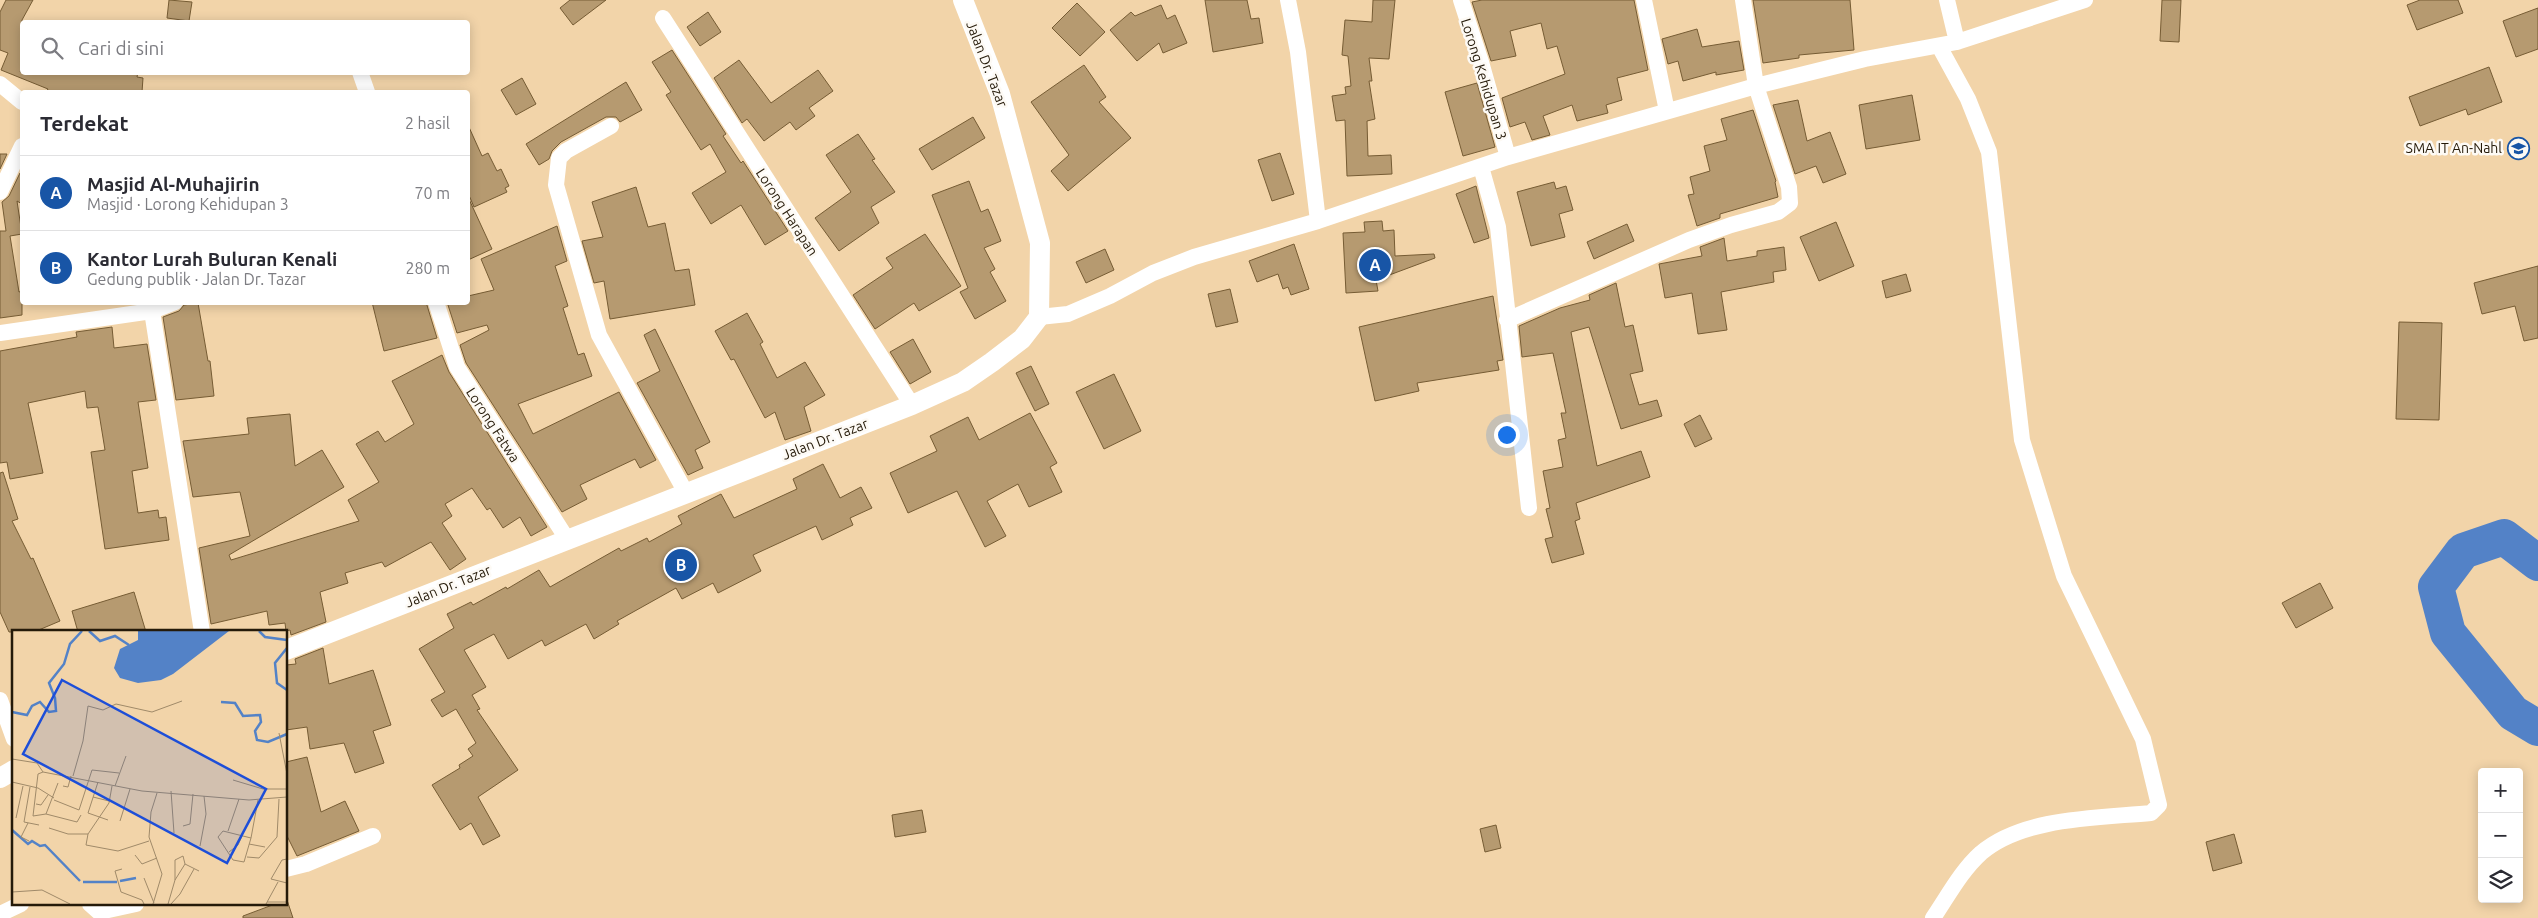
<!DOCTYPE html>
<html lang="id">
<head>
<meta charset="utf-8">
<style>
  body { margin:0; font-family:Ubuntu,sans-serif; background:#f2f2f3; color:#2b2b33 }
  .controls { position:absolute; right:15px; bottom:15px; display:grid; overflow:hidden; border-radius:5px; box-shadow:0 2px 12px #0003 }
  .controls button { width:45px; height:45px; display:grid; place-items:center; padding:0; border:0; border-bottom:1px solid #e1e1e2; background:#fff; color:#2b2b33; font:25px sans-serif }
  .you { position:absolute; left:1506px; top:434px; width:18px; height:18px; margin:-12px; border:4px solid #fff; border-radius:50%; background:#1a73e8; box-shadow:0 0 0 8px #1a73e833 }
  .badge { display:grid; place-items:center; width:32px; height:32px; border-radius:50%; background:#1855a6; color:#fff; font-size:16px; font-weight:700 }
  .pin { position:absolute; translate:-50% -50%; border:2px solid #fff; box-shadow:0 1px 5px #0006 }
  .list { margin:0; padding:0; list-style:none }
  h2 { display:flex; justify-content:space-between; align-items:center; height:65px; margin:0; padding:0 20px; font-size:21px }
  h2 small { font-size:16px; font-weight:400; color:#7c7c81 }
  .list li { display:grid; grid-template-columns:32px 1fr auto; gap:15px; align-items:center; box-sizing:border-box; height:75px; padding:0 20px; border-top:1px solid #e1e1e2 }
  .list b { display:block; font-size:19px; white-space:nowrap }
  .list p { margin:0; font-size:16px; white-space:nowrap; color:#7c7c81 }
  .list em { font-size:16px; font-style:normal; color:#7c7c81 }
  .icon { flex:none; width:28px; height:28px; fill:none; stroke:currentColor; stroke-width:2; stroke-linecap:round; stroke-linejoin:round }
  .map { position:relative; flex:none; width:2538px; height:918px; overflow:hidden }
  .search { position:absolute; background:#fff; box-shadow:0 2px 12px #0003; left:20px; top:20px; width:450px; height:55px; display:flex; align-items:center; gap:12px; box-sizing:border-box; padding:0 18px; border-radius:5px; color:#7c7c81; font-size:19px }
  .panel { position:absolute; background:#fff; box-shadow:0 2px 12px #0003; left:20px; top:90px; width:450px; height:215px; border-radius:5px }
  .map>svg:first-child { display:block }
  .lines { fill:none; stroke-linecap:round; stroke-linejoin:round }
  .river { stroke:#5382c7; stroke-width:36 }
  .building { fill:#b69a70; stroke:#765c34 }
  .minor { stroke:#fff; stroke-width:16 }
  .tertiary { stroke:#fff; stroke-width:20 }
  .labels { text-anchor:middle; stroke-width:5; stroke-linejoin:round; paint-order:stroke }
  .street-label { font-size:14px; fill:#251a09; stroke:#fdfaf5 }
  .poi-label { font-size:14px; fill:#251a09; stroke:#fdfaf5; text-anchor:end }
  .inset-river { fill:none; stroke:#5382c7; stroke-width:2.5 }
  .inset-road { fill:none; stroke:#a08a69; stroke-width:1 }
  .view { fill:#1d4ed8; fill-opacity:0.15; stroke:#1d4ed8; stroke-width:2.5 }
  .inset-edge { fill:none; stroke:#251a09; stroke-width:2.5 }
</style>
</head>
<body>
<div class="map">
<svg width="2538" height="918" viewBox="0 0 2538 918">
  <rect width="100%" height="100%" fill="#f2d4a9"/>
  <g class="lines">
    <path class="river" d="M2538 563 2504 537 2463 551 2436 587 2448 633 2513 713 2538 728"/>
  </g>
  <path class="building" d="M6 0H33L22 20V68L20 72H138L137 77 143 78 142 92H46L48 89 1 70 8 53 0 50V12Z
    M169 0 192 2 189 21 167 18Z
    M570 0H606L573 25 560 8Z
    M1205 0H1247L1251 19 1259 18 1263 43 1213 52Z
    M1373 0H1395L1389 59 1369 58 1372 81H1369L1375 119 1367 121 1368 156 1391 155 1392 174 1347 176 1345 120 1336 121 1332 96 1346 94 1345 87 1351 86 1348 56 1342 55 1345 20 1372 22Z
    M1482 0H1634L1648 70 1617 78 1622 100 1606 105 1608 113 1577 121 1572 105 1543 116 1550 135 1532 140 1525 122 1510 127 1502 98 1565 74 1557 46 1547 49 1541 23 1510 31 1516 56 1491 61 1472 2Z
    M1753 0H1850L1854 50 1799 55V58L1763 63Z
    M2162 0H2181L2179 42 2160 41Z
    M2420 0H2458L2463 13 2417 30 2407 5Z
    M1077 3 1105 32 1080 56 1052 28Z
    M1161 5 1167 19 1175 15 1187 43 1163 53 1159 43 1137 61 1110 30 1131 12 1135 16Z
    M2538 8V49L2516 57 2503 21Z
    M708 12 721 32 700 46 687 27Z
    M1697 29 1702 47 1739 41 1744 70 1716 75V72L1683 81 1678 61 1668 64 1662 39Z
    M672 50 726 134 723 136 741 163 743 161 788 231 765 245 741 205 711 224 692 193 726 172 710 144 701 150 666 95 671 92 652 62Z
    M739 60 771 103 818 70 833 91 809 108 815 116 796 130 790 122 764 141 747 119 742 123 714 78Z
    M1084 65 1106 97 1099 102 1131 138 1068 191 1051 171 1069 155 1031 102Z
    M2489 67 2502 102 2468 115 2466 109 2420 126 2409 97Z
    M522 78 536 104 516 115 501 90Z
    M626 82 642 110 620 122 616 117H606L561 142 552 151 549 159 539 165 526 144Z
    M1477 83 1495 147 1463 156 1445 92Z
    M1912 95 1920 140 1866 149 1859 105Z
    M1798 100 1807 141 1830 132 1846 174 1823 183 1816 166 1795 174 1773 105Z
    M1753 110 1776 181 1775 182 1778 197 1720 214V218L1697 226 1688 195 1694 194 1690 177 1710 171 1704 146 1727 140 1721 119Z
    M973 117 985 138 932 170 919 149Z
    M468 125 482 156 488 153 497 171 501 169 509 186 505 188 507 192 474 207 468 193Z
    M858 134 875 159 872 160 895 192 871 207 879 223 839 251 815 218 851 192 826 155Z
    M1280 153 1294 194 1272 201 1258 160Z
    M0 154H7L0 169Z
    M20 173 22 174V204L17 201 22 234 10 236 19 292 22 291V315L0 318V231H6L2 202 9 196Z
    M969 181 981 212 988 209 1001 241 984 248 995 269 990 272 1006 301 975 319 960 292 968 288 932 195Z
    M1554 182 1556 189 1566 186 1573 210 1559 214 1565 237 1531 246 1517 192Z
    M1476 186 1489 238 1474 243 1456 194Z
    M636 187 648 227 665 223 675 271 689 269 695 305 610 319 604 281 594 283 582 241 603 237 592 202Z
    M468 197 492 249 468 260Z
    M1382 221 1383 231 1394 230 1395 256 1434 254 1435 258 1376 280 1378 291 1346 293 1343 233 1365 232 1364 222Z
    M1836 222 1854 266 1819 281 1800 237Z
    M1627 224 1634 241 1594 259 1587 242Z
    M557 226 567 261 555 266 568 306 563 308 578 355 584 353 592 376 518 404 533 434 619 392 656 460 640 468 635 459 580 485 587 499 562 512 466 363 460 345 489 330 487 325 457 333 447 302H468V296L494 290 481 259Z
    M925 234 961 286 919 311 914 303 875 329 853 295 893 268 886 258Z
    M1724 238 1727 261 1757 256V251L1784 247 1786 270 1773 272 1774 282 1721 292 1727 330 1698 334 1692 293 1665 298 1659 264 1702 256 1700 247Z
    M1294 244 1309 289 1291 295 1288 287 1283 289 1278 274 1257 282 1249 261Z
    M1105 249 1114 270 1086 283 1076 262Z
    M2538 266V338L2524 341 2515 306 2482 314 2474 283Z
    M1906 274 1911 291 1886 298 1882 281Z
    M1616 283 1625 327 1633 325 1643 371 1630 374 1639 405 1657 400 1662 416 1621 429 1589 327 1571 332 1597 466 1641 451 1650 477 1576 503 1580 519 1575 521 1584 554 1552 563 1545 539 1553 537 1546 509 1550 508 1543 471 1563 467 1558 440 1566 438 1561 413H1566L1553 353 1522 357 1519 326 1560 308 1590 300 1589 295Z
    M1230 289 1238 322 1216 327 1208 294Z
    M1493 296 1503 360 1497 361 1499 370 1417 383 1419 391 1375 401 1359 327Z
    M372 302H426L437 338 384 351Z
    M198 303 208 361H210L214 396 176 400 163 317 179 311 184 305Z
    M747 313 763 342 760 344 777 378 805 362 825 395 804 407 811 431 785 440 775 412 765 418 734 359 731 360 715 331Z
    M2399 322 2442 323 2439 420 2396 419Z
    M112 327 114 348 147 344 156 400 138 402 148 468 132 471 138 513 158 510 159 518 166 517 169 540 105 549 91 452 105 450 98 407 87 408 85 391 28 403 43 473 10 479 7 462 0 463V351L77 337 76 332Z
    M655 329 710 442 695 450 703 468 688 475 637 383 660 371 644 335Z
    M913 339 931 372 910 384 890 352Z
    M442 355 449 372 547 527 531 536 520 517 503 528 490 508 487 510 472 488 445 504 452 516 442 523 466 559 450 570 431 542 385 567 382 562 345 573 348 583 320 592 326 622 291 635 290 630 286 631 285 623 269 625 267 611 211 624 199 548 250 536 240 492 193 497 183 441 249 434 247 418 290 414 295 466 322 450 344 487 229 555 231 560 359 521 348 500 379 482 356 444 378 431 385 442 414 424 392 381Z
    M1031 366 1049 404 1035 411 1016 373Z
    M1114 374 1141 431 1104 449 1076 392Z
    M1030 413 1057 463 1050 467 1062 492 1029 507 1018 484 987 501 1006 536 985 547 957 491 908 513 890 473 937 451 930 436 968 417 979 440Z
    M1700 415 1712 439 1695 447 1684 424Z
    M823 464 840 498 861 487 872 508 850 518 853 525 822 540 816 526 753 555 761 571 718 593 713 583 682 599 676 588 617 621 619 624 594 639 586 624 545 646 542 640 508 659 494 634 464 650 486 687 472 695 480 709 477 710 518 770 478 797 500 836 483 845 471 823 460 830 432 785 460 768 459 765 473 756 468 749 476 743 456 709 442 717 431 700 445 692 419 649 454 628 447 614 471 602 473 605 506 587 507 589 539 570 550 587 619 548 621 551 647 538 649 542 682 524 678 516 721 494 734 518 797 489 793 479Z
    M3 472 18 519 12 521 31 559 33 558 60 621 34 632H9L0 612V473Z
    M2320 583 2333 608 2296 628 2282 603Z
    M134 592 146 632H78L72 611Z
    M323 648 329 684 373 670 391 725 373 731 384 763 355 773 344 743 310 749 307 727 286 730V665L296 664 295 659Z
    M307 757 321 812 345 801 359 831 297 856 286 834V762Z
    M922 810 926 832 895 837 892 815Z
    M1496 825 1501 848 1485 852 1480 829Z
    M2234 834 2242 863 2213 871 2206 842Z
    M287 900 293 918H243V916L275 904H286Z"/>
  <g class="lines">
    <path class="minor" d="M1288 0 1298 52 1318 221
      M1461 0 1481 62 1508 157
      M1644 0 1667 111
      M1947 0 1957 42
      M663 18 912 405
      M360 72 367 92
      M0 84 22 102
      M611 126 566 151 559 158 556 185 599 335 686 493
      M1481 167 1498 227 1529 508
      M0 192 22 146
      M436 302 457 367 567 539
      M152 311 202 632
      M1039 317 1068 314 1110 296 1153 273 1194 257 1318 221 1508 157 1756 86 1865 59 1957 42 2085 0
      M1507 320 1689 240 1731 225 1778 212 1790 203 1789 187 1756 86 1743 0
      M0 333 152 311 175 302
      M0 700 14 739
      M286 869 306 864 373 836
      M90 904 99 912 136 904
      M0 914 21 904
      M1933 918C1948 896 1961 871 1981 853 2023 817 2098 818 2151 813L2159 805 2143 739 2064 576 2022 440 1989 152 1968 99 1939 46"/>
    <path class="tertiary" d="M286 650 912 405 963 382 992 362 1022 339 1039 317 1040 243 1000 94 963 0
      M0 778 14 770"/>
  </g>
  <defs>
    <symbol id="school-ring" viewBox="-11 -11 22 22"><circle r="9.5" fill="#fdfaf5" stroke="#1855a6" stroke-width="1.5"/><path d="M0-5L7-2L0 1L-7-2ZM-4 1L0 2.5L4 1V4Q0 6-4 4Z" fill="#1855a6"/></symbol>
  </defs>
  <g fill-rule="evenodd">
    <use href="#school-ring" x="2506" y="136" width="25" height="25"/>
  </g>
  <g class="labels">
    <g class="street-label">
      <text transform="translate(987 64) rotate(69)" y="5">Jalan Dr. Tazar</text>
      <text transform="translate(1484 79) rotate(73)" y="5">Lorong Kehidupan 3</text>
      <text transform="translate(787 212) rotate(57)" y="5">Lorong Harapan</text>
      <text transform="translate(493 425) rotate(57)" y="5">Lorong Fatwa</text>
      <text transform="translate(825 439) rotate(-21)" y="5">Jalan Dr. Tazar</text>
      <text transform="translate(448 586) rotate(-22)" y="5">Jalan Dr. Tazar</text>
    </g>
    <g class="poi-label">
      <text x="2502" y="153">SMA IT An-Nahl</text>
    </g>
  </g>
  <g transform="translate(12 630)">
    <rect width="275" height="275" fill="#f2d4a9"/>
    <path d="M126 1H217L161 44 149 50 126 53 108 48 102 38 108 19 126 10Z" fill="#5382c7"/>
    <path class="inset-river" d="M77 1 88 11 103 6 117 15M247 1 253 7 275 10M275 18 263 33 265 53 275 60M209 72 223 73 231 86 248 85 249 92 243 101 245 110 256 112 275 104M0 82 15 85 20 76 28 72 37 82 44 81 43 68 37 53 52 34 58 14 70 1M0 200 16 214 20 211 28 216 33 215 68 251M108 251 124 248M71 252H105"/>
    <path class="inset-road" d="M267 103 275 144M0 129 25 133 31 142 130 161 237 170 275 167M31 142 26 144 21 186 34 184 65 192 69 185M61 146 71 111 76 76 91 80 104 74 140 82 170 71M221 150 251 159H275M0 152 26 158 42 168M86 152 76 183 96 190M51 156 56 157 59 146M100 156 97 173 76 204 74 215 106 221 137 211M103 156 114 126M18 157 12 192 27 195M159 161 162 203M81 167 97 171M42 170 67 180 80 140 107 143M24 174 29 175 36 165M34 184 46 153M4 188 11 156M108 191 118 159M16 193 9 207 17 211M171 196 178 194 181 164M37 198 56 204H76M216 201 227 169M239 208 211 201 206 207 221 230 232 232 239 208 246 170M237 214 253 217M188 216 194 184 192 166M217 222 226 215 230 206M123 225 130 234 145 228M235 227 247 228 265 207 267 169M275 229 270 230 259 249 275 253M110 239 103 241 109 262 130 270 132 274M132 248 142 273M163 250 173 234 187 241M0 262 30 260 58 274M255 272H275M141 274 150 244 137 207 139 182 145 163M156 274 163 250V230L171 226 173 234M159 274 168 264 182 239M254 274 266 252"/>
    <path class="view" d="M50 50 254 159 215 233 11 124Z"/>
    <rect width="275" height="275" class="inset-edge"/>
  </g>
</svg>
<div class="controls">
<button>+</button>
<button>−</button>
<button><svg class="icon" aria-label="layers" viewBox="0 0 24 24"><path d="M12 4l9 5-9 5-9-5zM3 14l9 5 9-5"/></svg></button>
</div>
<div class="you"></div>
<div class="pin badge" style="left:1375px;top:265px">A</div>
<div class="pin badge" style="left:681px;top:565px">B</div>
<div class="search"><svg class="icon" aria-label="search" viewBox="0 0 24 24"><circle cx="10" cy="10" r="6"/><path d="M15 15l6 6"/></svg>Cari di sini</div>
<section class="panel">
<h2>Terdekat<small>2 hasil</small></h2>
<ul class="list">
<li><span class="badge">A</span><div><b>Masjid Al-Muhajirin</b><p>Masjid · Lorong Kehidupan 3</p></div><em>70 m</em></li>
<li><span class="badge">B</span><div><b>Kantor Lurah Buluran Kenali</b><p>Gedung publik · Jalan Dr. Tazar</p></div><em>280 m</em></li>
</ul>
</section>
</div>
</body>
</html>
